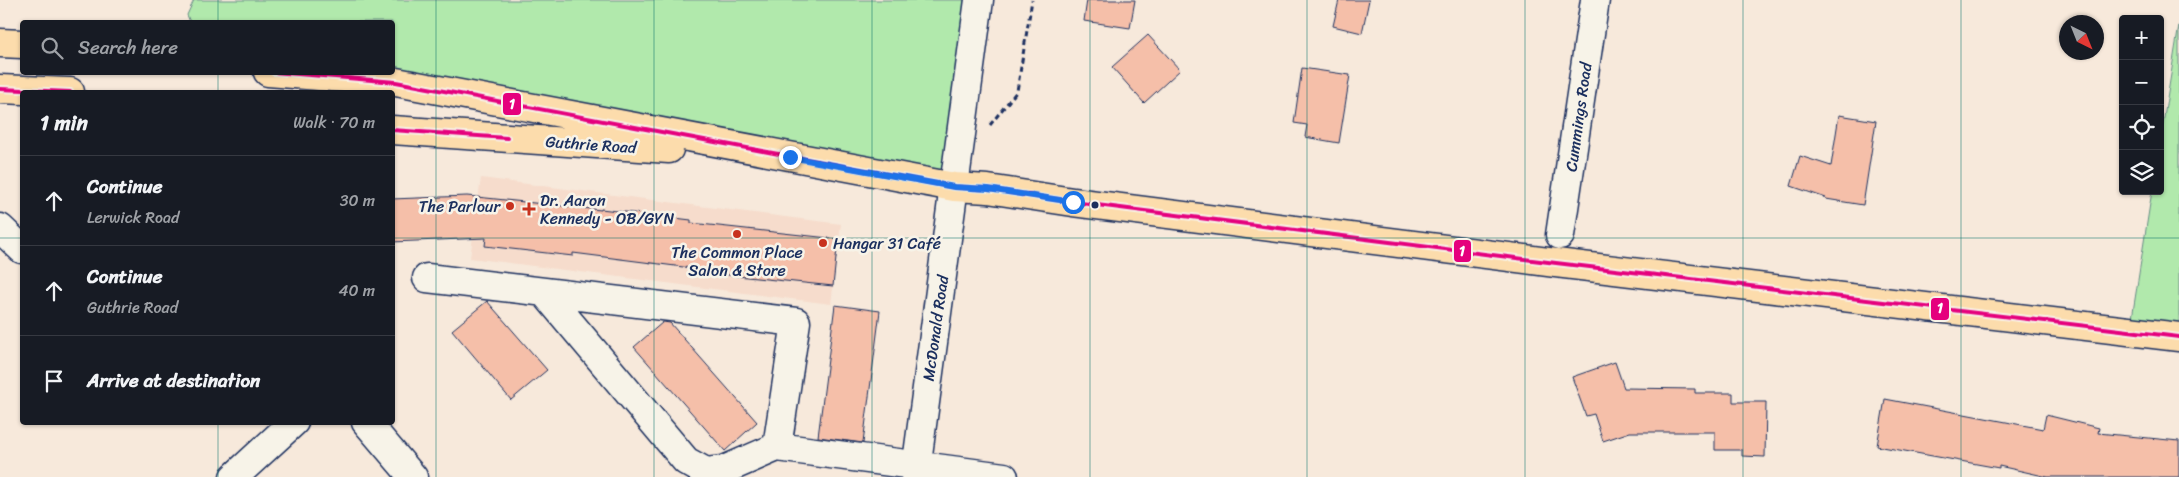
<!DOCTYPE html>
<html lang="en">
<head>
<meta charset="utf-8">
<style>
  body { margin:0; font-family:Sriracha,sans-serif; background:#20242c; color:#f1f3f6 }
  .controls { position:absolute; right:15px; top:15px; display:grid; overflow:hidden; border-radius:5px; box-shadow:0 1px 4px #0004 }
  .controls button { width:45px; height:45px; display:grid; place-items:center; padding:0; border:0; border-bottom:1px solid #363941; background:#171b24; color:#f1f3f6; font:25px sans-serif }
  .compass { position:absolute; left:2059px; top:15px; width:45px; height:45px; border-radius:50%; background:#171b24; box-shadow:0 1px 4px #0004; rotate:137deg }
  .stop { position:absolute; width:15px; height:15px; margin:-11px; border:4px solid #1a73e8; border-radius:50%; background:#fff }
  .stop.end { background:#1a73e8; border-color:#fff; box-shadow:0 1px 5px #0008 }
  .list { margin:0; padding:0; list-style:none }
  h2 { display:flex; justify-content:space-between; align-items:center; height:65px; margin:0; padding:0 20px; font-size:21px }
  h2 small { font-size:16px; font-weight:400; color:#9ea1a6 }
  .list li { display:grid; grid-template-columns:32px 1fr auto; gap:15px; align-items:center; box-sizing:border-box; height:90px; padding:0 20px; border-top:1px solid #363941 }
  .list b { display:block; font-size:19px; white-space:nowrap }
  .list p { margin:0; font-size:16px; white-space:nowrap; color:#9ea1a6 }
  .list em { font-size:16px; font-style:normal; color:#9ea1a6 }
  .icon { flex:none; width:28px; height:28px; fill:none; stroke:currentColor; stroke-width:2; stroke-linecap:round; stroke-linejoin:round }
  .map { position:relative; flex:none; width:2179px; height:477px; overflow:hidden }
  .search { position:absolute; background:#171b24; box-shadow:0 1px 4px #0004; left:20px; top:20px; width:375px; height:55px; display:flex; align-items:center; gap:12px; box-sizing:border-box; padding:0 18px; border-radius:5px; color:#9ea1a6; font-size:19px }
  .panel { position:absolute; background:#171b24; box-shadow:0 1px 4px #0004; left:20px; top:90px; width:375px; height:335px; border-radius:5px }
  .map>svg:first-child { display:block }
  .built { fill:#f6dccc }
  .green { fill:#b1e9ac; stroke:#668c85 }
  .building { fill:#f5bfa9; stroke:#1b2f5e }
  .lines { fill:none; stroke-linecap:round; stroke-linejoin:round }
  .minor-casing { stroke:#1b2f5e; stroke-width:31 }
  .major-casing { stroke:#1b2f5e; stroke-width:31 }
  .path { stroke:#1b2f5e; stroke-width:3; stroke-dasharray:5 4; stroke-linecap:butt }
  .minor { stroke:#f7f3e8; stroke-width:28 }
  .major { stroke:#fcdcac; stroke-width:28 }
  .bus-1-casing { stroke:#f7f3e8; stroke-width:8 }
  .bus-1 { stroke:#e5007d; stroke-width:4 }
  .route { stroke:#1a73e8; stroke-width:6 }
  .grid { fill:none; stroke:#0f766e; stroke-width:1; stroke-opacity:0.55 }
  .bus-dot { fill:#1b2f5e; stroke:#f7f3e8; stroke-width:2 }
  .poi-dot { fill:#c8321e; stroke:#f7f3e8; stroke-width:2 }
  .labels { text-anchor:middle; stroke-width:5; stroke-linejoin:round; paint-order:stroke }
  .street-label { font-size:16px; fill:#1b2f5e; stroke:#f7f3e8 }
  .poi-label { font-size:16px; fill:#1b2f5e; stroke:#f7f3e8; text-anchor:start }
  .line-badge { stroke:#f7f3e8; stroke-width:2 }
  .badge-label { font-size:14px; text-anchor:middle; font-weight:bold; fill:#fff }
</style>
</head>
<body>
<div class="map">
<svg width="2179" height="477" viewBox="0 0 2179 477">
  <rect width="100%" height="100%" fill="#f7e9db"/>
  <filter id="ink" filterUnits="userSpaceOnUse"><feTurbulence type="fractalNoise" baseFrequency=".02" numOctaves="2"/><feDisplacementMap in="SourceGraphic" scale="10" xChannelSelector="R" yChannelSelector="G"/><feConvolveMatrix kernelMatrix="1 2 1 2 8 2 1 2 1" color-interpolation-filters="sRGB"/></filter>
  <g filter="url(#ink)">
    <path class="built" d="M481 178 841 224 831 304 470 258Z"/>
    <path class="green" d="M194 0H979L954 187 392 72V22H190L187 15Z
      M2179 25V337L2130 331 2152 191H2160V142Z"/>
    <path class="building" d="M1087 0H1135L1130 28 1084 21Z
      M1339 0H1369L1362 33 1333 26Z
      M1148 35 1180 70 1144 103 1112 67Z
      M1302 68 1350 75 1339 143 1305 137 1307 125 1294 123Z
      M1839 115 1876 121 1863 205 1826 199V198L1791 186 1800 156 1831 166Z
      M467 196 601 210V209L691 220V223L838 239 833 286 699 272V269L573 253V256L485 246 486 238 392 242V199Z
      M487 301 547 370 511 400 452 330Z
      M835 305 880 311 863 443 818 437Z
      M663 322 670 323 757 422 725 451 634 347Z
      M1615 362 1624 388 1695 389V393H1733V402H1766L1765 457 1742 456V450H1715V432H1630L1603 441 1594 414 1586 416 1572 377Z
      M1885 399 2043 429 2046 415 2099 428 2098 433 2179 441V477H2048L1999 466V468L1877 446Z"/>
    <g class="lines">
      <defs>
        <path id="minor" d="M0 228 22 249
          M1560 235 1595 0
          M427 278 796 322 777 447
          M544 292 686 461 706 472 724 470 777 447 1004 477
          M366 422 413 477
          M234 477 294 422
          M915 477 979 0"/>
        <path id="major" d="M0 43 22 44
          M268 72 396 82 954 187 988 189 1073 202 1556 263 2179 337
          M0 89 70 92
          M392 130 669 149"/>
      </defs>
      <use href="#minor" class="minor-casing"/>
      <use href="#major" class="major-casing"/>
      <path class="path" d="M990 125 1017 91 1032 0"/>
      <use href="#minor" class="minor"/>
      <use href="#major" class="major"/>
      <defs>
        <path id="bus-1" d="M274 72 396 82 954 187 988 189 1073 202 1556 263 2179 337
          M0 89 70 92
          M392 130 507 138"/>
      </defs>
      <use href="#bus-1" class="bus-1-casing"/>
      <use href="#bus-1" class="bus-1"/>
    </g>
  </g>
  <g class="lines" filter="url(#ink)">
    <path class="route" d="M790 157 954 187 988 189 1073 202"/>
  </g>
  <path class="grid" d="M218 0V22M436 0V477M654 0V477M872 0V477M1090 0V477M1307 0V477M1525 0V477M1743 0V477M1961 0V477M218 72V92M0 238H22M392 238H2179M218 422V477"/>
  <circle class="bus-dot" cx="1095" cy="205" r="4.5"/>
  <g class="poi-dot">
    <circle cx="510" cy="206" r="5"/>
    <path d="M526.5 201.5h5v5h5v5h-5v5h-5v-5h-5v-5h5z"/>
    <circle cx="737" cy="234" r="5"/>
    <circle cx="823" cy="243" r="5"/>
  </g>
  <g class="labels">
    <g class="street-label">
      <text transform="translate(1578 117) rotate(-82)" y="6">Cummings Road</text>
      <text transform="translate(591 144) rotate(4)" y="6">Guthrie Road</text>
      <text transform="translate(935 328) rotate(-82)" y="6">McDonald Road</text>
    </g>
    <g class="poi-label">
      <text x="540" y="206">Dr. Aaron<tspan x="540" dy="18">Kennedy - OB/GYN</tspan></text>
      <text x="500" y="212" text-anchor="end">The Parlour</text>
      <text x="833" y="249">Hangar 31 Café</text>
      <text x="737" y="258" text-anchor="middle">The Common Place<tspan x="737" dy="18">Salon &amp; Store</tspan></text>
    </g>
  </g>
  <g class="line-badge">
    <rect x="502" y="92" width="20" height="24" rx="5" fill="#e5007d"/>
    <rect x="1453" y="239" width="19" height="24" rx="5" fill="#e5007d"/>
    <rect x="1930" y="297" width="20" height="24" rx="5" fill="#e5007d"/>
  </g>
  <g class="badge-label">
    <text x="512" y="109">1</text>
    <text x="1462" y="256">1</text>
    <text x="1940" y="313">1</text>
  </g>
</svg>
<div class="controls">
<button>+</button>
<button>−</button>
<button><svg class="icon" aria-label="locate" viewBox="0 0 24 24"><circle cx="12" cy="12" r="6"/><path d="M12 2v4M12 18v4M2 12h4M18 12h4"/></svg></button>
<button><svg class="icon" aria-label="layers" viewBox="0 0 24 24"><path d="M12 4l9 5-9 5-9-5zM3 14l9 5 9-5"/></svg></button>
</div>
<svg class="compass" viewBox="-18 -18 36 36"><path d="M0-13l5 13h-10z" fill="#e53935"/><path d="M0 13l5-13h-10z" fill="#9ea1a6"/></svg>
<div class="stop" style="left:1073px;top:202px"></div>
<div class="stop end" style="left:790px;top:157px"></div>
<div class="search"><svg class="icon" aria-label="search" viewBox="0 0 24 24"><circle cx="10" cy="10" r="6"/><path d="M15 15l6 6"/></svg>Search here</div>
<section class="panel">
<h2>1 min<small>Walk · 70 m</small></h2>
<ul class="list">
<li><svg class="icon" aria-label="ahead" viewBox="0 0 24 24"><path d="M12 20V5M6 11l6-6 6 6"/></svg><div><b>Continue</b><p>Lerwick Road</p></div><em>30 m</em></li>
<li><svg class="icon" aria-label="ahead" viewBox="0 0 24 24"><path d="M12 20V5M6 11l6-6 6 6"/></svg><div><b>Continue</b><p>Guthrie Road</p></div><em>40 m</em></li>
<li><svg class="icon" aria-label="arrive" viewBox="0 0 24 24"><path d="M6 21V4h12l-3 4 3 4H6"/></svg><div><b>Arrive at destination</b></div></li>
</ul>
</section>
</div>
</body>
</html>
